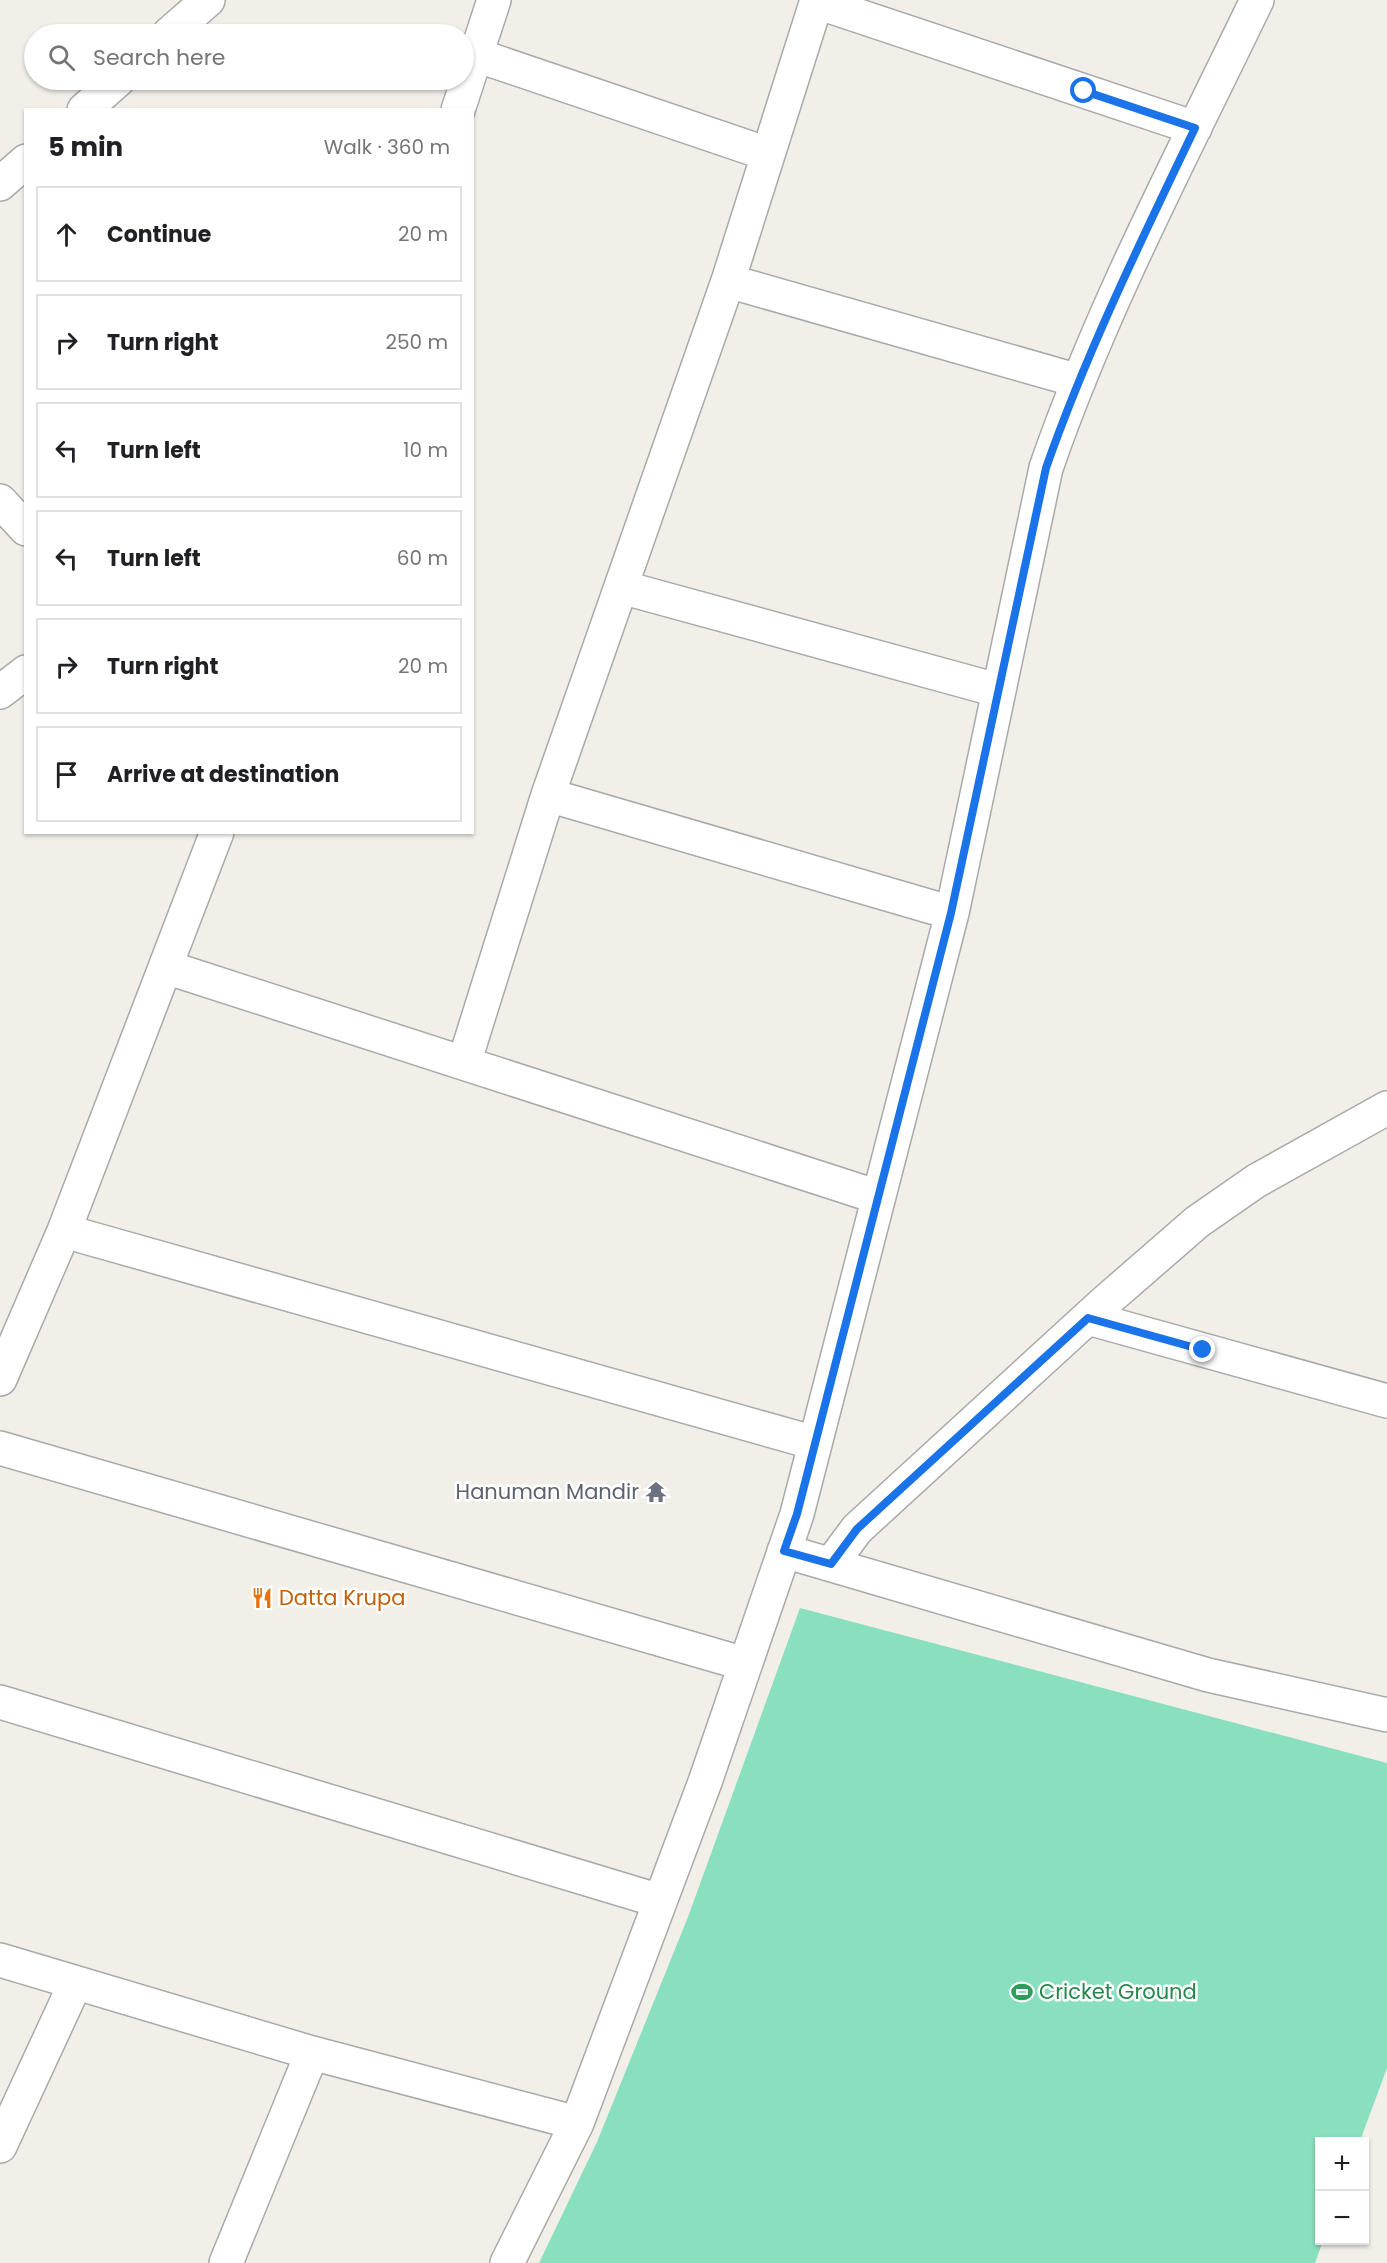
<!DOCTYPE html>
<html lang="en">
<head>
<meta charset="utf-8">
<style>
  body { margin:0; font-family:Poppins,sans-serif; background:#f2f2f2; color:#202124 }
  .controls { position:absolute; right:18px; bottom:18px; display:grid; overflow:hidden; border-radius:0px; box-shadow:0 2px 4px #0004 }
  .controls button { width:54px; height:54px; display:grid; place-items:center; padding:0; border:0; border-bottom:2px solid #e0e0e0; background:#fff; color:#202124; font:30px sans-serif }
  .stop { position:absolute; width:18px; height:18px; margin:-14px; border:4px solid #1a73e8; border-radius:50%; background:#fff }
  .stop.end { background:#1a73e8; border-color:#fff; box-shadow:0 2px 6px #0008 }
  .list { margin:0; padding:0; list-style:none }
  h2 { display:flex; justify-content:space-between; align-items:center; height:78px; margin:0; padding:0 24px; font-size:26px }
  h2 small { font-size:20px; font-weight:400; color:#757577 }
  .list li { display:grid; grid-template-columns:39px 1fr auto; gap:18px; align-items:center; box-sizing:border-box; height:96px; margin:0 12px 12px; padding:0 12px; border:2px solid #e0e0e0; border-radius:0px }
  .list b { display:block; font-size:22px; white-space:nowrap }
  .list em { font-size:20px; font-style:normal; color:#757577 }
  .icon { flex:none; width:33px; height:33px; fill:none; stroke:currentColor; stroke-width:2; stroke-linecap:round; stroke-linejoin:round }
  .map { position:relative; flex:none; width:1387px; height:2263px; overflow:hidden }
  .search { position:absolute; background:#fff; box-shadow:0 2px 4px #0004; left:24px; top:24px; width:450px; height:66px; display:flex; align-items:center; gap:15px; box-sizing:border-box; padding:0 21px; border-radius:33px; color:#757577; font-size:22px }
  .panel { position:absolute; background:#fff; box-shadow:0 2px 4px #0004; left:24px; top:108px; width:450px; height:726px; border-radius:0px }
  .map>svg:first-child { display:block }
  .pitch { fill:#88e0be }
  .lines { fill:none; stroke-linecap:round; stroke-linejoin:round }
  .minor-casing { stroke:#a9a9a9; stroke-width:36 }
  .minor { stroke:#fff; stroke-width:33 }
  .route { stroke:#1a73e8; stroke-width:8 }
  .labels { text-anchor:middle; stroke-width:5; stroke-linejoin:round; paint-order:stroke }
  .worship-label { font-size:21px; fill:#5b616d; stroke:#fff; text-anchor:end }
  .food-label { font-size:21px; fill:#c56008; stroke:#fff; text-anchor:start }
  .leisure-label { font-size:21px; fill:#27864d; stroke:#fff; text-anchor:start }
</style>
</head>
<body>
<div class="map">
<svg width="1387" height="2263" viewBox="0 0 1387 2263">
  <rect width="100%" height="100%" fill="#f2efe9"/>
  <path class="pitch" d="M800 1608 1387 1763V2068L1360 2141 1320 2142V2240L1323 2241 1315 2263H539L597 2142 688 1917Z"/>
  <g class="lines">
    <defs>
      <path id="minor" d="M817 2 1195 128
        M169 34 208 0
        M476 55 768 154
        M84 110 118 80
        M458 110 494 0
        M0 184 26 161
        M728 281 1079 381
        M0 501 26 529
        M621 587 997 690
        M0 692 26 672
        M548 795 952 913
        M166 967 878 1197
        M464 1063 548 795 728 281 817 0
        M64 1231 815 1443
        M1088 1318 1387 1401
        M0 1379 64 1231 217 832
        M0 1448 745 1664
        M784 1551 1208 1675 1387 1715
        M831 1564 857 1529 1105 1302 1197 1222 1256 1181 1387 1108
        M0 1702 660 1901
        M0 1960 312 2053 577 2123
        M0 2146 75 1984
        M226 2263 312 2053
        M507 2263 577 2123 705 1782 797 1514 952 913 1046 468C1102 306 1183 154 1257 0"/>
    </defs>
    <use href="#minor" class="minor-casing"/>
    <use href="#minor" class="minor"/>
  </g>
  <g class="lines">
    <path class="route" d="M1084 91 1195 128C1142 239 1087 351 1046 468L951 913 797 1514 784 1551 831 1564 857 1529 1088 1318 1203 1350"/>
  </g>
  <defs>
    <symbol id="temple-bare" viewBox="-9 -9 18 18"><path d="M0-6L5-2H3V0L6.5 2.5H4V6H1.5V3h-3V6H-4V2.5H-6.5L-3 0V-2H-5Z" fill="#6b7280" stroke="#fff" stroke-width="2.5" paint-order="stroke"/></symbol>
    <symbol id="restaurant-bare" viewBox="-9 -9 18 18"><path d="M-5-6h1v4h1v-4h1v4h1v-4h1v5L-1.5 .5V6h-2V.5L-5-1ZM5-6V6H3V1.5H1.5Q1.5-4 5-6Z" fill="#e8710a" stroke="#fff" stroke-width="2.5" paint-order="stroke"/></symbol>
    <symbol id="stadium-bare" viewBox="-9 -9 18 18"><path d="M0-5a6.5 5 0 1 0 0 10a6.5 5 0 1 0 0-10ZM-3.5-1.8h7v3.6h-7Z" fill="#2e9e5b" stroke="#fff" stroke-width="2.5" paint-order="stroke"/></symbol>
  </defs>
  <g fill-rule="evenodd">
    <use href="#temple-bare" x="641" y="1477" width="30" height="30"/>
    <use href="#restaurant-bare" x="247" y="1583" width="30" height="30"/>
    <use href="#stadium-bare" x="1007" y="1977" width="30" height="30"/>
  </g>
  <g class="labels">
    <g class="worship-label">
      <text x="639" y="1499">Hanuman Mandir</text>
    </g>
    <g class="food-label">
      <text x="279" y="1605">Datta Krupa</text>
    </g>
    <g class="leisure-label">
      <text x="1039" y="1999">Cricket Ground</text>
    </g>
  </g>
</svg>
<div class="controls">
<button>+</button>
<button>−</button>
</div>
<div class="stop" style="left:1084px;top:91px"></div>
<div class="stop end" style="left:1203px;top:1350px"></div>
<div class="search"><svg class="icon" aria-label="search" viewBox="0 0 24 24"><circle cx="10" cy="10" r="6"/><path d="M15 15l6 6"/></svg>Search here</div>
<section class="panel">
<h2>5 min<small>Walk · 360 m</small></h2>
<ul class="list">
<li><svg class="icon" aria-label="ahead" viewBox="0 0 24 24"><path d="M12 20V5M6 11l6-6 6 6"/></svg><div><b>Continue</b></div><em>20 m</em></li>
<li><svg class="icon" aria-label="right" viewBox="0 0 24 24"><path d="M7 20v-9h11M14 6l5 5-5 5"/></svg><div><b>Turn right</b></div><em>250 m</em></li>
<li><svg class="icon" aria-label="left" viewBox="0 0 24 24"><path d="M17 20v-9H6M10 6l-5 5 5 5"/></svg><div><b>Turn left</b></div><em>10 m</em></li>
<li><svg class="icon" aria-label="left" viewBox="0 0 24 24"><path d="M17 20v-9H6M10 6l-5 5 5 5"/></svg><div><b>Turn left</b></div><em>60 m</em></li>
<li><svg class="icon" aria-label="right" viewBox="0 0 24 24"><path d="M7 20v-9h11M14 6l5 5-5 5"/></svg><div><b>Turn right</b></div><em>20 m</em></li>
<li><svg class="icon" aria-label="arrive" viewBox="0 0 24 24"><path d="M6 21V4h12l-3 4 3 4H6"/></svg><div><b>Arrive at destination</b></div></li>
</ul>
</section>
</div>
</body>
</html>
